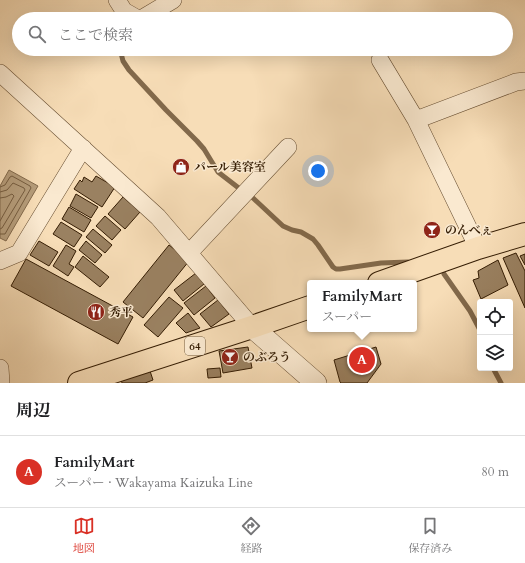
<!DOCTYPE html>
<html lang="ja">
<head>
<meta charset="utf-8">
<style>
  body { margin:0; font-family:Cardo,"Noto Serif JP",serif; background:#f6f6f6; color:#202124 }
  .controls { position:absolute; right:12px; bottom:12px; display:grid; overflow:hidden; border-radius:4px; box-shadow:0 4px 16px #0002 }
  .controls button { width:36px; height:36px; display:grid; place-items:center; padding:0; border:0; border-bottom:1px solid #e0e0e0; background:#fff; color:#202124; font:20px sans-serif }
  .you { position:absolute; left:318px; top:171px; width:14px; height:14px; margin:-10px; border:3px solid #fff; border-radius:50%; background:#1a73e8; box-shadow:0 0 0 6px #1a73e833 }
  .badge { display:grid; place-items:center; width:26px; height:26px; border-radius:50%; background:#d93025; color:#fff; font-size:13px; font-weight:700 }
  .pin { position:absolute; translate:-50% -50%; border:2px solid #fff; box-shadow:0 1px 4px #0006 }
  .popup { position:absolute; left:307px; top:280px; width:110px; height:52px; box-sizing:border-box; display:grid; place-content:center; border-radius:4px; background:#fff; filter:drop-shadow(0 1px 3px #0005); font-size:13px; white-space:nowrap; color:#757577 }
  .popup b { font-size:15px; color:#202124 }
  .popup::after { content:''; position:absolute; left:50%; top:100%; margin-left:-8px; border:8px solid transparent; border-top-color:#fff }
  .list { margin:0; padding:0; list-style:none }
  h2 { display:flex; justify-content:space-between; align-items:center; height:52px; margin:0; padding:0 16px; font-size:17px }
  h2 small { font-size:13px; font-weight:400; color:#757577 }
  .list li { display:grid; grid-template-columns:26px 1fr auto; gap:12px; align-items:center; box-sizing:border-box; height:72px; padding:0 16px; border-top:1px solid #e0e0e0 }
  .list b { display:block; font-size:15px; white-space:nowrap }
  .list p { margin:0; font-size:13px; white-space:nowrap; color:#757577 }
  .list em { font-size:13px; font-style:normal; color:#757577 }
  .icon { flex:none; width:22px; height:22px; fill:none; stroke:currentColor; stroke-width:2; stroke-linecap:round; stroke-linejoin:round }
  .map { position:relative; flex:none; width:525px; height:383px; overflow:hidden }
  .search { position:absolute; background:#fff; box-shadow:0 4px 16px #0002; left:12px; right:12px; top:12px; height:44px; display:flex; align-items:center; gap:10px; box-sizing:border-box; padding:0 14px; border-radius:22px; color:#757577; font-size:15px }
  .sheet { height:124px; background:#fff }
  nav { display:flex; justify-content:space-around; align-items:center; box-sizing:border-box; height:56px; border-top:1px solid #e0e0e0; background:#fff; font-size:11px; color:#757577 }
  nav a { display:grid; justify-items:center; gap:2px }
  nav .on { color:#d93025 }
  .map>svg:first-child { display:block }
  .water { fill:#b59c7a; stroke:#82694b }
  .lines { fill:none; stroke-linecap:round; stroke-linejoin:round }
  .shore { stroke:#755c3f; stroke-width:1 }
  .stream { stroke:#82694b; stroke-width:5 }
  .building { fill:#9a8161; stroke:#351d04 }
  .minor-casing { stroke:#664d31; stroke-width:18 }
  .tertiary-casing { stroke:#664d31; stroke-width:22 }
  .primary-casing { stroke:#351d04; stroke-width:24 }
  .minor { stroke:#fae9d0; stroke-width:17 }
  .tertiary { stroke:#fae9d0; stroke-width:21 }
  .primary { stroke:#f7ddb7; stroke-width:22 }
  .labels { text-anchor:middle; stroke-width:3; stroke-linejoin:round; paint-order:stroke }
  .shield { fill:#fae9d0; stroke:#705a41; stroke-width:1 }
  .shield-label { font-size:11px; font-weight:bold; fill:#351d04 }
  .poi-label { font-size:12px; font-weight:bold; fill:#351d04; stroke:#fae9d0; text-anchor:start }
</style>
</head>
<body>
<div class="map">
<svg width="525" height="383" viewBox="0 0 525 383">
  <rect width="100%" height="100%" fill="#f7ddb7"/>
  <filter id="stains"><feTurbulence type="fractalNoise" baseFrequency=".005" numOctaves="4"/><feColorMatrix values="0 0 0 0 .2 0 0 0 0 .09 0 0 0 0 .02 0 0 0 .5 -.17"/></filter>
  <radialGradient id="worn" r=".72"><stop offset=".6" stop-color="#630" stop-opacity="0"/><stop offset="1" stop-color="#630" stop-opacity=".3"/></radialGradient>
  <path class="water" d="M9 170 38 186 6 241 0 238V186Z"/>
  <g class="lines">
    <path class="shore" d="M0 187 5 185 10 177 12 176 30 186 31 188 5 234H0
      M0 192 7 190 13 183 24 188 25 190 2 228 0 229
      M0 198 6 197 12 194 14 196 0 221"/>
    <path class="stream" d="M120 49 123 61 129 70 166 110 197 141 204 149 218 172 240 189
      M253 198 283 226 292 230 301 232 313 239 318 245 333 267 336 269H340L381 263 408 262
      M444 274 470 311 480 330
      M493 368 501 383"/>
  </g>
  <path class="building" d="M96 176 115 187 102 207 74 189 80 180 82 182 84 177 92 182Z
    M76 194 98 207 91 218 70 206Z
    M123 197 140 212 125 229 108 214Z
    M69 207 91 220 84 232 62 219Z
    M105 216 121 230 112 240 96 226Z
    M61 222 82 235 74 247 53 234Z
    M93 229 112 245 105 253 86 237Z
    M39 241 58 252 49 266 30 255Z
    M86 241 102 255 95 263 79 250Z
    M66 245 76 251 69 264 74 267 68 276 53 266Z
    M169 245 189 261 143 318 123 302Z
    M516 253 525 271V308L503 258Z
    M525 254V265L520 256Z
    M83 256 109 277 100 287 75 267Z
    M26 259 133 317 118 344 11 286Z
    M498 260 508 285 481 299 473 280 479 278 478 271Z
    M196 273 204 284 183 301 174 290Z
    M206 286 215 298 194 315 184 303Z
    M169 297 183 308 158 337 144 325Z
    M218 300 229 314 211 327 200 314Z
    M188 313 200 328 186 333 176 323Z
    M248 347 252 368 223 373 219 351Z
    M376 347 381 364 367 383H341L340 382 334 360Z
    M220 368 221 377 208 378 207 369Z
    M150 371 153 380 145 383H122L121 380Z"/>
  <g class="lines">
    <defs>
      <path id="minor" d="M117 0 124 11 138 19
        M141 19 173 0
        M380 60 416 120 478 248
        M0 73 158 217 252 327
        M416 120 516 82 525 81
        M189 253 288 147
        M0 261 19 253 83 148
        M0 368 1 383"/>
      <path id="tertiary" d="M252 327 316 383"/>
      <path id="primary" d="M379 283 478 248 525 234
        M79 383 252 327 310 307"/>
    </defs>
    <use href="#minor" class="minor-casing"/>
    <use href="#tertiary" class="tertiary-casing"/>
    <use href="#primary" class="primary-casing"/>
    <use href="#minor" class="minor"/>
    <use href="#tertiary" class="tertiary"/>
    <use href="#primary" class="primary"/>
  </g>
  <defs>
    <symbol id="shop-disc" viewBox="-11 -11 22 22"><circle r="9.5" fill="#8f2418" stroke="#fae9d0"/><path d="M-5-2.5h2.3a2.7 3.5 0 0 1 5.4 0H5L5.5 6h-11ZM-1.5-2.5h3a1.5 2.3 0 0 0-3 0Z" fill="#fff"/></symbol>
    <symbol id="bar-disc" viewBox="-11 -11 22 22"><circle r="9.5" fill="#8f2418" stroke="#fae9d0"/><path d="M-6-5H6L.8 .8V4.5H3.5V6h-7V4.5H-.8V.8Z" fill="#fff"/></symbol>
    <symbol id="restaurant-disc" viewBox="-11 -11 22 22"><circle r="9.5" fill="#8f2418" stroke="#fae9d0"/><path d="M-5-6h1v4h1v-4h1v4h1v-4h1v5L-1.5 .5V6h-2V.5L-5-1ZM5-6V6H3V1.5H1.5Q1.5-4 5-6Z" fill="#fff"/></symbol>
  </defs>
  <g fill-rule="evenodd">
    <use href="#shop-disc" x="171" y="157" width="20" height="20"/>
    <use href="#bar-disc" x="422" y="220" width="20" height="20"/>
    <use href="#restaurant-disc" x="86" y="302" width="20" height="20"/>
    <use href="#bar-disc" x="220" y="347" width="20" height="20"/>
  </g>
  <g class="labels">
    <rect class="shield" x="185" y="337" width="20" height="18" rx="3"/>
    <g class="shield-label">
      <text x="195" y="350">64</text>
    </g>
    <g class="poi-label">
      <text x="194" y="171">パール美容室</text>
      <text x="445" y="234">のんべぇ</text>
      <text x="109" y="316">秀平</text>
      <text x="243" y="361">のぶろう</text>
    </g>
  </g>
  <rect width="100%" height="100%" filter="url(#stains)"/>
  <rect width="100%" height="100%" fill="url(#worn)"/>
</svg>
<div class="controls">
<button><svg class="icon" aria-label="locate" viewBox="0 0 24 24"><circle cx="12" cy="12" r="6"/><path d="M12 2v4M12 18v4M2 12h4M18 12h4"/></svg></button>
<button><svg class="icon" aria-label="layers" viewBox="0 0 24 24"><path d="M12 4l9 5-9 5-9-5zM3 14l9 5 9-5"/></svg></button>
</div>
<div class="you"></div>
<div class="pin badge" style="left:362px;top:360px">A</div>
<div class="popup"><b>FamilyMart</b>スーパー</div>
<div class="search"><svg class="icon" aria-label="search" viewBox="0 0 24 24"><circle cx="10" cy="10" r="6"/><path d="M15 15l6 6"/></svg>ここで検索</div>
</div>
<section class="sheet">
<h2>周辺<small></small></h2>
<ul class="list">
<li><span class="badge">A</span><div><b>FamilyMart</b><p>スーパー · Wakayama Kaizuka Line</p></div><em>80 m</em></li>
</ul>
</section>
<nav>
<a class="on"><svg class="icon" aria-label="map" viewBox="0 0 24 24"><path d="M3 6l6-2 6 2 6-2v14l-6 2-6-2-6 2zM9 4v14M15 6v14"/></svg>地図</a>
<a><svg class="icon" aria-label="directions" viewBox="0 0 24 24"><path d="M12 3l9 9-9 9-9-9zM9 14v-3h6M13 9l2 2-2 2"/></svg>経路</a>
<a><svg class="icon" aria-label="saved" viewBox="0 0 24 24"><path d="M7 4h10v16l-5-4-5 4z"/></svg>保存済み</a>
</nav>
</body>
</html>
